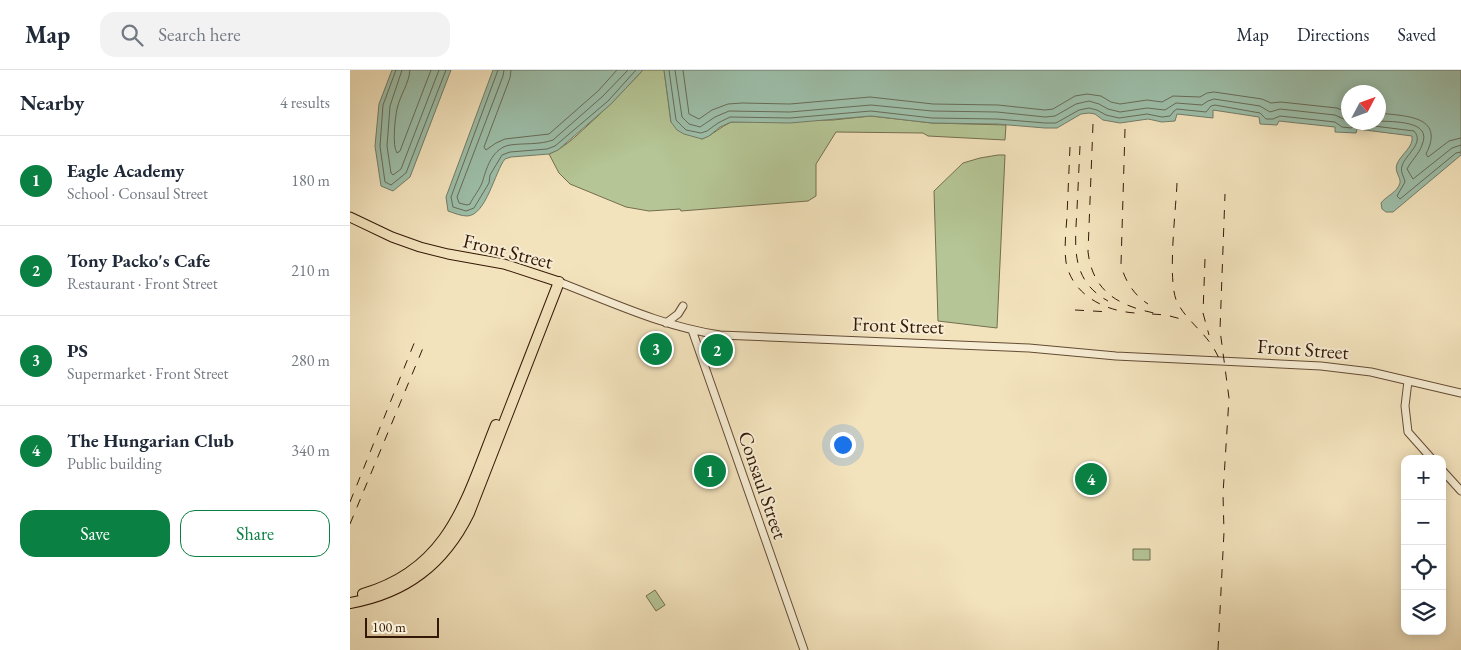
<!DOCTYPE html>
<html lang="en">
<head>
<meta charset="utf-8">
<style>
  body { margin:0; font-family:"EB Garamond",serif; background:#f2f2f3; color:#1f2937 }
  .controls { position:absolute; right:15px; bottom:15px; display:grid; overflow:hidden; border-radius:10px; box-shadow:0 2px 12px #0003 }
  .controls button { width:45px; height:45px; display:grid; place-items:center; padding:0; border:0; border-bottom:1px solid #e0e1e3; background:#fff; color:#1f2937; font:25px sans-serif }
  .compass { position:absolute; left:991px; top:15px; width:45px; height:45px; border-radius:50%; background:#fff; box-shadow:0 2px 12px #0003; rotate:49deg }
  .scale { position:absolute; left:15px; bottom:12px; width:74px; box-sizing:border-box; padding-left:5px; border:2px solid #341806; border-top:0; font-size:14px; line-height:18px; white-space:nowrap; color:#341806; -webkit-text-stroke:4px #f7edd4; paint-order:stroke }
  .you { position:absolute; left:492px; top:374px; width:18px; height:18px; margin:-12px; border:4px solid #fff; border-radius:50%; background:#1a73e8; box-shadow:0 0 0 8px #1a73e833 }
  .badge { display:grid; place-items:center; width:32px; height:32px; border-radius:50%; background:#0b8043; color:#fff; font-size:16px; font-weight:700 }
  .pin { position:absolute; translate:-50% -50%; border:2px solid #fff; box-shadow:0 1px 5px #0006 }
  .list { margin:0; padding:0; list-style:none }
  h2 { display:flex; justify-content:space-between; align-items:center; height:65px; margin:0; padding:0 20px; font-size:21px }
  h2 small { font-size:16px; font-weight:400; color:#747a83 }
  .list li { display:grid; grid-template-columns:32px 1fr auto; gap:15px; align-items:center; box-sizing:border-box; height:90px; padding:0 20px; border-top:1px solid #e0e1e3 }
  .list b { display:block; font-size:19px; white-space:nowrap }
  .list p { margin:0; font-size:16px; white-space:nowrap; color:#747a83 }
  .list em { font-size:16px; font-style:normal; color:#747a83 }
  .actions { display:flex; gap:10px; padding:15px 20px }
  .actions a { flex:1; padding:11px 0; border:1px solid #0b8043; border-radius:15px; text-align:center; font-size:18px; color:#0b8043 }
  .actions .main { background:#0b8043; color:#fff }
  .icon { flex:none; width:28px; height:28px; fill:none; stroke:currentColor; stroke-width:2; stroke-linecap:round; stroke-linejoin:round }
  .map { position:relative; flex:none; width:1111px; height:580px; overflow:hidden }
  header { display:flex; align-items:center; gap:30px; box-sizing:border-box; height:70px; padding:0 25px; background:#fff; border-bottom:1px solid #e0e1e3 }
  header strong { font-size:24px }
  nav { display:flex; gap:28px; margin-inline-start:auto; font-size:18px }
  .search { width:350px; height:45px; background:#f2f2f3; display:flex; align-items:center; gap:12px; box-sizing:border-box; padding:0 18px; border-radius:15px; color:#747a83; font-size:19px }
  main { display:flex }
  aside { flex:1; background:#fff }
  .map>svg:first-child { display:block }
  .green { fill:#b5c595; stroke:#746e4e }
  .water { fill:#9dbfaa; stroke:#737c68; fill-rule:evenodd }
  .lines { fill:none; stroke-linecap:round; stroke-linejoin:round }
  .shore { stroke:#686c58; stroke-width:1 }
  .tertiary-casing { stroke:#644b34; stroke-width:9 }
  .primary-casing { stroke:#341806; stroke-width:11 }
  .motorway-casing { stroke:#341806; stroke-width:12 }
  .tertiary { stroke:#f7edd4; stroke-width:7 }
  .primary { stroke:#f3e3bd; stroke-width:9 }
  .motorway { stroke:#f3e3bd; stroke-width:10 }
  .rail { stroke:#341806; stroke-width:1; stroke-dasharray:9 9; stroke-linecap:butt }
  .labels { text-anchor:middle; stroke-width:4; stroke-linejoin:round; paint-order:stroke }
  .street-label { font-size:20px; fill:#341806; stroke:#f7edd4 }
</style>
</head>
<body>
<header>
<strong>Map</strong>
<div class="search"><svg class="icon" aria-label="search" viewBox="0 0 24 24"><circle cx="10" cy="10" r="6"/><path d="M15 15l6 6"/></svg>Search here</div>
<nav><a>Map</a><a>Directions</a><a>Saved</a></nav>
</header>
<main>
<aside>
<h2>Nearby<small>4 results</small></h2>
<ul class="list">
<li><span class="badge">1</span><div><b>Eagle Academy</b><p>School · Consaul Street</p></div><em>180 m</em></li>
<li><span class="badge">2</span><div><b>Tony Packo's Cafe</b><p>Restaurant · Front Street</p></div><em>210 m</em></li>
<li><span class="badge">3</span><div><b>PS</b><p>Supermarket · Front Street</p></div><em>280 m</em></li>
<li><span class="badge">4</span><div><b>The Hungarian Club</b><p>Public building</p></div><em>340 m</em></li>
</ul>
<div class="actions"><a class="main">Save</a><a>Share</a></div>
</aside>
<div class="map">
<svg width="1111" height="580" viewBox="0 0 1111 580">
  <rect width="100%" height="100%" fill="#f3e3bd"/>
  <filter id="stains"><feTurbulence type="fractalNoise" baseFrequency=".004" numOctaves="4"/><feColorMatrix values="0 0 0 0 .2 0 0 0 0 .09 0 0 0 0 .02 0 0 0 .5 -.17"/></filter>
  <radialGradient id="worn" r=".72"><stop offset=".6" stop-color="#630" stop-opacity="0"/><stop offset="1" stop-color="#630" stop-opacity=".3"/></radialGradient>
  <path class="green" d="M293 0H314L321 52 352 69C363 65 370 57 381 52L483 50 521 46 582 53 656 55 655 70 578 66 573 63 486 62 466 94V126L458 131 331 141 330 139 299 141 276 137 220 114 209 103 199 84C214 78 225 67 237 56 257 38 275 19 293 0Z
    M648 85H655L647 258 588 251 584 121 613 93 630 88Z
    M783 479H800V490H783Z
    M305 520 315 535 306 541 296 526Z"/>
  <path class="water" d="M42 0H101L60 107 43 121 31 116 25 76 29 34Z
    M143 0H293L261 34 208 80 199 84 161 87 155 89C145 101 136 146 117 146 111 146 104 143 98 141L96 127Z
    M314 0H1111V85L1043 142H1036L1032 139 1031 133C1036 126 1047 123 1050 113 1051 107 1044 102 1047 94 1051 84 1064 77 1062 66L1007 59 1006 63 985 62V57L929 51 927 55 910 54 909 47 863 40V48L827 44 825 51 812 52 798 49 770 53 753 50 745 44 739 43 731 44 707 58H695L647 54 582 53 521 46 440 53 381 52 370 57 359 66 352 69 334 64 327 60 321 52ZM1028 22V52H998V22Z"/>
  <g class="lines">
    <path class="shore" d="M46 0 33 35 30 76 35 112 41 115 56 103 96 0
      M52 0 40 36 37 76 41 103 43 105 51 99 89 0
      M60 0C59 14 50 25 47 39 45 48 42 76 47 83L50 81 81 0
      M148 0 101 127 103 137 116 141 124 138 139 113 140 105 152 85 160 82 197 79 205 76 258 31 286 0
      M154 0 153 6 107 127 109 133 117 135 120 134C123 127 131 118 133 110 137 96 143 78 160 75 174 73 189 75 203 70L253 26 278 0
      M161 0 160 8 134 77 136 80 146 73 155 69 199 64 248 21 267 0
      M319 0 326 50 336 60 351 63 357 61 368 53 380 47 440 48 521 41 582 48 647 49 695 53H706L729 40 739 38 747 40 756 45 769 48 797 44 812 47 820 46 824 41 827 39 856 42 861 36 865 35 910 43 916 49H923L930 46 985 52 992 57 1001 58 1008 54 1064 61C1075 73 1055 85 1052 96 1050 102 1054 106 1055 112L1047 126 1050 129 1106 83 1111 82
      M325 0 332 47 339 54 350 57 365 47 379 41 440 42 521 35 582 41 647 42 695 47 705 46 726 34 739 31 749 34 758 39 770 42 797 38 815 40 826 33 852 35 858 31 864 29 910 36 920 42 930 39 985 45 998 51
      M333 0 339 44 349 49 362 40 378 34 392 33 440 34 520 27 583 34 648 35 695 40 703 39 725 26 737 24 751 26 761 32 770 34 797 30 812 32 823 26 850 27 857 23 864 22 912 29 921 33 931 32 987 38 998 43
      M1028 43C1054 46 1096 45 1076 84L1078 87 1099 71 1111 68
      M1028 51C1043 52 1083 50 1072 75 1069 84 1061 91 1057 99L1063 109 1102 78 1111 75"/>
    <defs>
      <path id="tertiary" d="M209 212C261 232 314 257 370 265L679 278 766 286 971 296 1021 302 1111 323
        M316 253 328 244 333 236
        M342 260 454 580
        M1058 311 1055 336 1058 362 1082 389
        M1092 400 1111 421"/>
      <path id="primary" d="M0 147 42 167 70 177 98 184 154 194 209 212"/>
      <path id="motorway" d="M13 524C100 499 116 430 146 355
        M0 533C56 523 94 494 119 443L209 212"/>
    </defs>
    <use href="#tertiary" class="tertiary-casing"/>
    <use href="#primary" class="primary-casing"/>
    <use href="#motorway" class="motorway-casing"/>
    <use href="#tertiary" class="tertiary"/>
    <use href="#primary" class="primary"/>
    <use href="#motorway" class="motorway"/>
    <path class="rail" d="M743 54 738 182C743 224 772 237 809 244
      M775 59 771 195C775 211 784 225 798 234
      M730 76C729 97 728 118 727 139 725 176 720 210 758 231
      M720 77C719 100 718 123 717 146 716 161 714 178 716 192 722 225 755 241 785 243
      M827 113C826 139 817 211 827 232 839 255 859 263 870 291
      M855 189 853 243 859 265
      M725 240 760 242
      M802 244 816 245 831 249
      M0 432 65 271
      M0 454 73 278
      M868 580 874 462 873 424 879 328 870 260 875 124"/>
  </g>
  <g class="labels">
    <g class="street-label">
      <text transform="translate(158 181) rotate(14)" y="7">Front Street</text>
      <text transform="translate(548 255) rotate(2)" y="7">Front Street</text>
      <text transform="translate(953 279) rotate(4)" y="7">Front Street</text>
      <text transform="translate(413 415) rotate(71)" y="7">Consaul Street</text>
    </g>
  </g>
  <rect width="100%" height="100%" filter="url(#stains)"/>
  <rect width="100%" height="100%" fill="url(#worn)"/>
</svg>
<div class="controls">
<button>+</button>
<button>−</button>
<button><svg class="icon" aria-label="locate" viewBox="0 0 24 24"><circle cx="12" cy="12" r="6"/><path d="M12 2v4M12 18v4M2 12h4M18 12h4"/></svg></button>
<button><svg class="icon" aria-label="layers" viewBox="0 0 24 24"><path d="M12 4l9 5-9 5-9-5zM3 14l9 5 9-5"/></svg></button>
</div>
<svg class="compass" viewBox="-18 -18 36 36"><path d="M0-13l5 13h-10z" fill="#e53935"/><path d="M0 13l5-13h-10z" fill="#747a83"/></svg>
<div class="scale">100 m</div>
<div class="you"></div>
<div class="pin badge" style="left:360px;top:401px">1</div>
<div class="pin badge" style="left:367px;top:280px">2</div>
<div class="pin badge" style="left:306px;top:279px">3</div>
<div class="pin badge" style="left:741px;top:409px">4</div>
</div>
</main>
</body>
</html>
